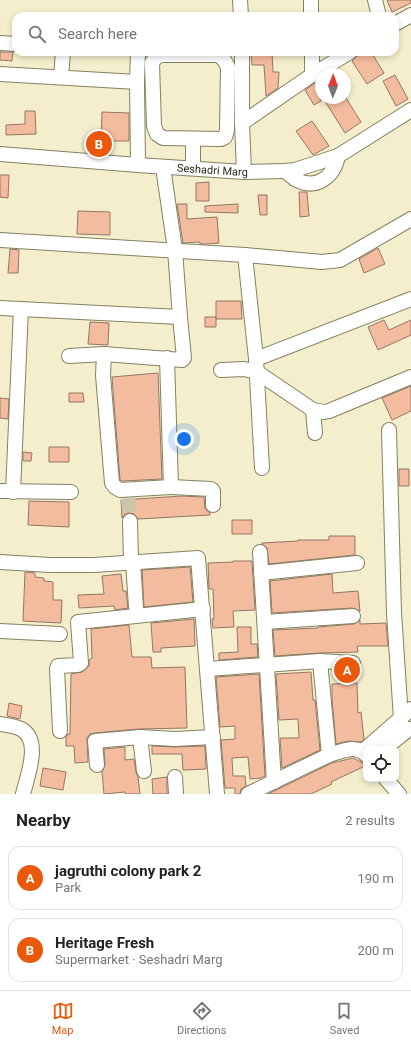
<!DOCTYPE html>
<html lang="en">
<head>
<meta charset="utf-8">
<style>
  body { margin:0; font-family:Roboto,sans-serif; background:#f6f6f6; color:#222 }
  .controls { position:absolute; right:12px; bottom:12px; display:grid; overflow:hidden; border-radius:8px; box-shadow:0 2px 6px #0003 }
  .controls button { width:36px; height:36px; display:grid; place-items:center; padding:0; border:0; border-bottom:1px solid #e0e0e0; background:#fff; color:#222; font:20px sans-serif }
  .compass { position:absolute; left:315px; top:68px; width:36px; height:36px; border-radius:50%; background:#fff; box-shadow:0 2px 6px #0003; rotate:1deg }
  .you { position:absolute; left:184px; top:439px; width:14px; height:14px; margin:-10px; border:3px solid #fff; border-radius:50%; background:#1a73e8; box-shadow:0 0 0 6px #1a73e833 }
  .badge { display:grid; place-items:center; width:26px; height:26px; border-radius:50%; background:#ea580c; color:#fff; font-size:13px; font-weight:700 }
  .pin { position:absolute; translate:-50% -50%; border:2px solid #fff; box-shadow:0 1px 4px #0006 }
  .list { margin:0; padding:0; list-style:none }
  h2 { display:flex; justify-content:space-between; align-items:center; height:52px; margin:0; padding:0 16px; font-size:17px }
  h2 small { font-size:13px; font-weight:400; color:#767676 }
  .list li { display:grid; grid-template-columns:26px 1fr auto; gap:12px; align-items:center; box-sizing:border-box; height:64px; margin:0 8px 8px; padding:0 8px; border:1px solid #e0e0e0; border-radius:12px }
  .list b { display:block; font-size:15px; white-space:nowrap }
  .list p { margin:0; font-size:13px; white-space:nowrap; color:#767676 }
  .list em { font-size:13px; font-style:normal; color:#767676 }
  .icon { flex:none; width:22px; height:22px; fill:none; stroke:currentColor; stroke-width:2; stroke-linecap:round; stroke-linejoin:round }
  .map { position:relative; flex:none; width:411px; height:794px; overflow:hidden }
  .search { position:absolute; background:#fff; box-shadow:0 2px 6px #0003; left:12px; right:12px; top:12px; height:44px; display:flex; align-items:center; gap:10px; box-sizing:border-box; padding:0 14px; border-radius:12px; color:#767676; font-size:15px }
  .sheet { height:196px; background:#fff }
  nav { display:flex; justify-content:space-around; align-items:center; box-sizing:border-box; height:56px; border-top:1px solid #e0e0e0; background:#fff; font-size:11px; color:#767676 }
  nav a { display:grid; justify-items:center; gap:2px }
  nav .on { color:#ea580c }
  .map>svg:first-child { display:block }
  .building { fill:#f4bc9e; stroke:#937667 }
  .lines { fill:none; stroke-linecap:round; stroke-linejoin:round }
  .minor-tunnel { stroke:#cbc6a9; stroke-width:14; stroke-dasharray:14 7; stroke-linecap:butt }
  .minor-casing { stroke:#858062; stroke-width:16 }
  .minor { stroke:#fff; stroke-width:14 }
  .labels { text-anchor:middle; stroke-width:4; stroke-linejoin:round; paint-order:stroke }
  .street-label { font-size:11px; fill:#29261a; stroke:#f4eecd }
</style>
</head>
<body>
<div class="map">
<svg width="411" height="794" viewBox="0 0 411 794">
  <rect width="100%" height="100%" fill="#f4eecd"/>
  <path class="building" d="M387 0H411V3L392 12Z
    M0 52H13L12 61 0 60Z
    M251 52H272L273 72H279L278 88 266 96 264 65H252Z
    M358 52H371L384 73 367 84 352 61 357 56Z
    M395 75 408 99 396 106 383 81Z
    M321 79V101L314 105 305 90Z
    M323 98H346L361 122 345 133Z
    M25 111H35L36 134 6 135V125L25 124Z
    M102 112 129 113V141H101Z
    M312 121 329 146 313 155 296 131Z
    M0 175H9L8 198 0 197Z
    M209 182V201H196V183Z
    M299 192H307L309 216 300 217Z
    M258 195H267V215H260Z
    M177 204H187V219L217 217 219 243 207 244H200V242L183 243Z
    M238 204V213L205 212V206Z
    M78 211 110 212V235L77 234Z
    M378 248 385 264 364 273 359 259Z
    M10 249 19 250 18 273H8Z
    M216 301H241L242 319H216Z
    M205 317H216V327H205Z
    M384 320 389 330 411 320V335L378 350 368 327Z
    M90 322 109 323 108 345 88 344Z
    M158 373 162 479 122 481 120 480 112 377Z
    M411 386V411L392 420 382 398Z
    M69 393H83L84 402H69Z
    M0 398 9 399 8 419 0 418Z
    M49 447H69V462H49Z
    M23 452 32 453 31 461H23Z
    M399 469H409V486H399Z
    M181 496 204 497 205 509 210 513V515L138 519 134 514 129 513 125 514 122 518 121 500Z
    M29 501 69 502V527L28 525Z
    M232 520H252V534H232Z
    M329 536H355V555L269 564 267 548 262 544V543L298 541V540H329Z
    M233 561H252L255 610 233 611 234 627 213 628 212 619H214L213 589H209L208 563 233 562Z
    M190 567 193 602 144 607 142 570Z
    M25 572 35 573V577L44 578V581L53 582V600H62L61 623 23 621Z
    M121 574 123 591H126L128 608 115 610 114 606 79 608 78 595 104 594 102 576Z
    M332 574 333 593 358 591 360 611 352 608 272 613 270 581Z
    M194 619 195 646 161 648V652H153L151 623Z
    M360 620V624L386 623 388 646H357L358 652 319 653 275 656 273 630 318 628V627L354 624Z
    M129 625 132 657H151L152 668 185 667 187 728 139 729 94 733 90 734 87 738 88 762 75 763 74 746H66V737L68 734H70L71 674 82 672 89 666V660L92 658 91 629Z
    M237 627H251V644H257L258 657 219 660V653L238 652Z
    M311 672 313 700H315L320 750 282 768 280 738H299L298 719 279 720 276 674Z
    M259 674 265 776 261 778 250 779 248 757 232 758 233 776H245L246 786 241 789 240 794H235V788H225L221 740 235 739V726L220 727 216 677Z
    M357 683 358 713 361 712 364 739 361 742 348 741 336 744 332 699V684Z
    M9 703 22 706 20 719 7 716Z
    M152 746 175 747 205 746 206 769 183 770 182 754H152Z
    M125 747V760L134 759 136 772 138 777 140 794H126L125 792 104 794 102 772 105 765 104 749Z
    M353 758 363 763 365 766 331 782 332 784 311 794H268L332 763Z
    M43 768 66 772 63 790 40 786Z
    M167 777V794H153L152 779Z"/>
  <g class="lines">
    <path class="minor-tunnel" d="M128 498 130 521"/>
    <defs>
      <g id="minor">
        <path d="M240 0 241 16"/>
        <path d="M311 0V16"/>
        <path d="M375 0 379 16"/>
        <path d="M395 24 411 15"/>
        <path d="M0 43 16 44"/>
        <path d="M138 52 137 82 138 165"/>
        <path d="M242 52V123L312 75 350 52"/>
        <path d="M312 52V75"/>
        <path d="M162 55H219L224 60 228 67 227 130 225 137 221 139 163 138 157 134 154 126 152 63 156 57Z"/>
        <path d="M0 74 137 82"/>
        <path d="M61 77 63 52"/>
        <path d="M242 123 244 172"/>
        <path id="s1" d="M0 154 138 165 244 172 285 171 295 170 338 156 411 110"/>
        <path d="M193 168V139"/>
        <path d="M285 171C288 173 292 177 295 179 316 191 334 177 338 156"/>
        <path d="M0 240 245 255 322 262 340 260 411 219"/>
        <path d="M245 255 256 359 262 468"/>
        <path d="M0 308 180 317 175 250 163 167"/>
        <path d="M104 354 103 375 112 483 115 487 120 490 171 487 167 358"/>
        <path d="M69 356 104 354 182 360 184 358 180 317"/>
        <path d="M256 359 411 299"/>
        <path d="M221 370 244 369 257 372 313 410 324 412 329 411 411 377"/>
        <path d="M313 410 315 433"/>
        <path d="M389 430 394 613 402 734"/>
        <path d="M171 487 211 489 213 491V505"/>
        <path d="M0 491 71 492"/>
        <path d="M13 492 21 309"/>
        <path d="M130 521 131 562"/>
        <path d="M260 552 274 782"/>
        <path d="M0 562 50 565H94L198 558 217 794"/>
        <path d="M133 562 136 607"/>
        <path d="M261 573 357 563"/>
        <path d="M265 622 353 616"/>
        <path d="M0 631 60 634"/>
        <path d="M320 661 329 755"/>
        <path d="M208 669 320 661 353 663"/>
        <path d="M0 724C7 725 15 726 21 729 42 740 27 777 23 794"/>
        <path d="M60 731 57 669 58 666 78 665 81 663 78 622 203 609"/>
        <path d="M140 737 144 771"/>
        <path d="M384 749 409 729"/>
        <path d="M363 751 411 709"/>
        <path d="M97 765 95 741 140 737 175 739 213 737"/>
        <path d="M175 777 176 794"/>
        <path d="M386 779 399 794"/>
        <path d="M248 794 329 755C341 751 356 744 366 755"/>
      </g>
    </defs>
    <use href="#minor" class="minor-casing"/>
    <use href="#minor" class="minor"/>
  </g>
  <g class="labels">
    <g class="street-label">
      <text dy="4" stroke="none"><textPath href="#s1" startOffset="213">Seshadri Marg</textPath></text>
    </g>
  </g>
</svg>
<div class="controls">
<button><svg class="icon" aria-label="locate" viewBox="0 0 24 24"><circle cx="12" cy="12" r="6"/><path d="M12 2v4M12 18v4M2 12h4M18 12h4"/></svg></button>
</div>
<svg class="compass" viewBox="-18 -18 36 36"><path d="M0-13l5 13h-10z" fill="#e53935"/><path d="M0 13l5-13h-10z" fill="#767676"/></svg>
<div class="you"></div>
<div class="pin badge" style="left:347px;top:670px">A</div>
<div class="pin badge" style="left:99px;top:144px">B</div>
<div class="search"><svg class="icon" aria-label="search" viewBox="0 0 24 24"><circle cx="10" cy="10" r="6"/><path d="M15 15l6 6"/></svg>Search here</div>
</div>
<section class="sheet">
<h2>Nearby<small>2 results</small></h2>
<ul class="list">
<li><span class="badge">A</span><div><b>jagruthi colony park 2</b><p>Park</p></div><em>190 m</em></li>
<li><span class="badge">B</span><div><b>Heritage Fresh</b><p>Supermarket · Seshadri Marg</p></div><em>200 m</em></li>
</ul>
</section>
<nav>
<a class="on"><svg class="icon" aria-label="map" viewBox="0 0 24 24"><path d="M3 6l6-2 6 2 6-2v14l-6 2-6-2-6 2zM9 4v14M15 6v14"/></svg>Map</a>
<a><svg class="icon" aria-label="directions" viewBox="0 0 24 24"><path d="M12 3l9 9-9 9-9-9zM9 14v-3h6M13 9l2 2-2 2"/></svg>Directions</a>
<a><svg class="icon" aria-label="saved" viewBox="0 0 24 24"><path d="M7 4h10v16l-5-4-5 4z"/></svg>Saved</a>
</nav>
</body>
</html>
